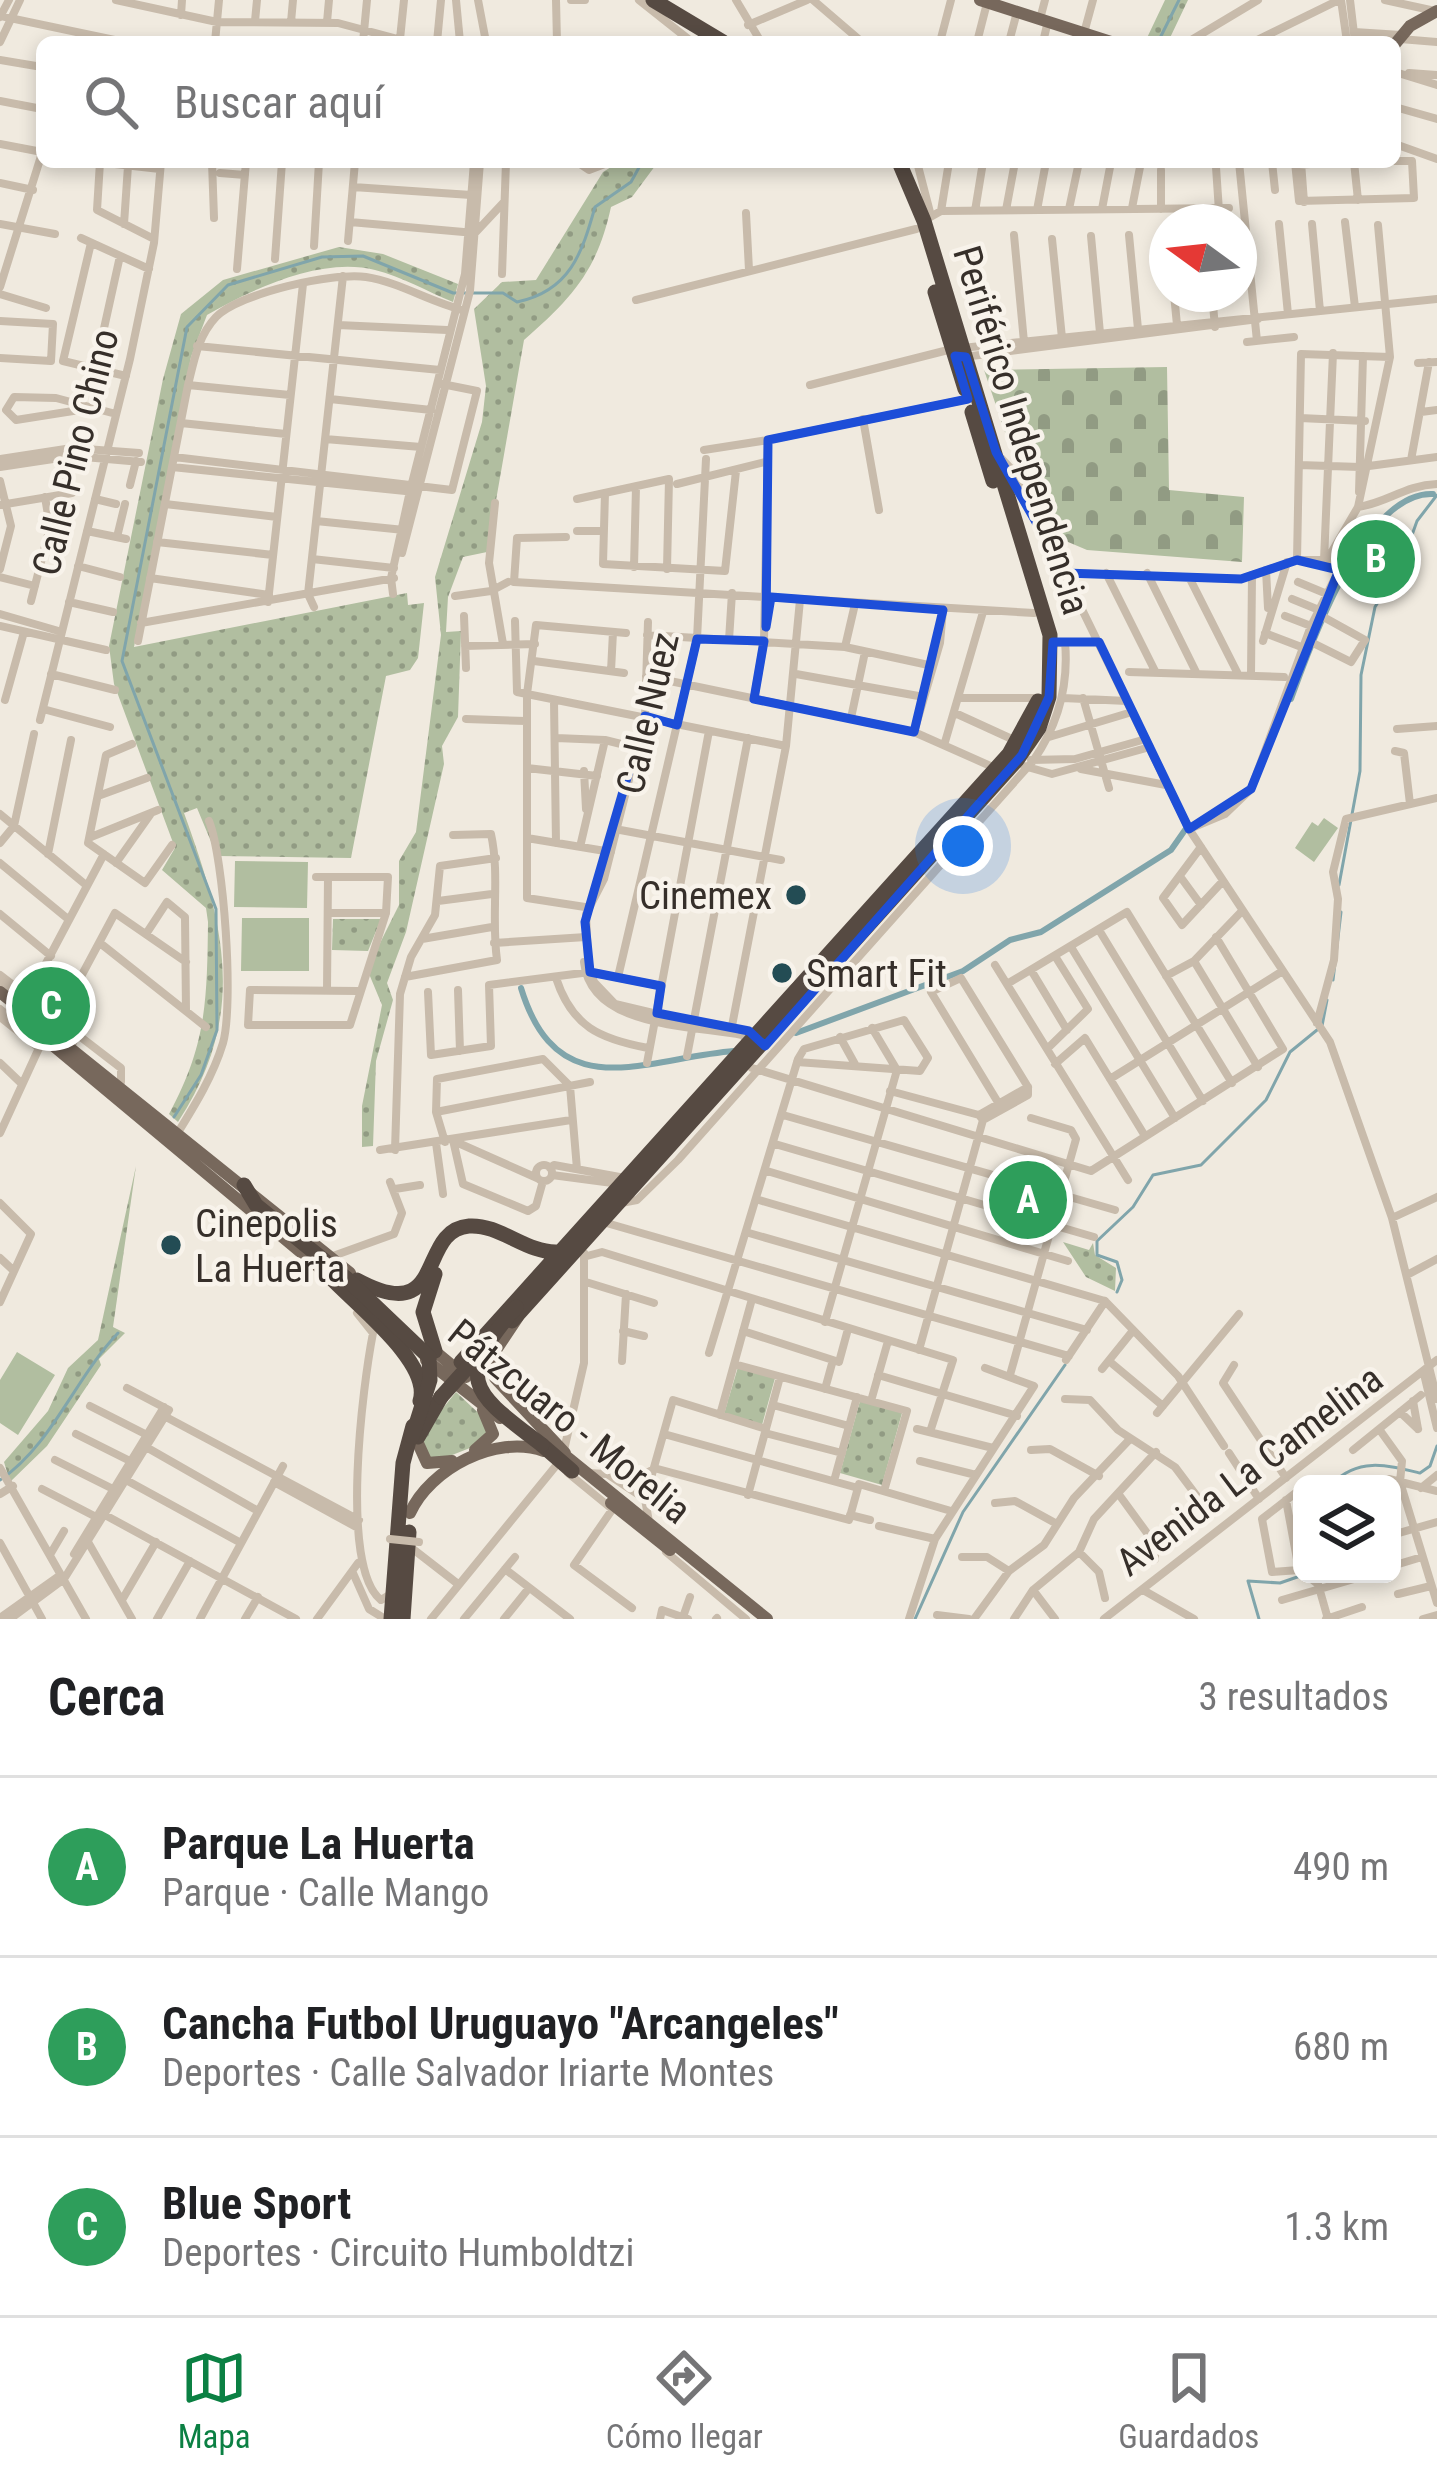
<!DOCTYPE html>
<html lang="es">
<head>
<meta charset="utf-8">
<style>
  body { margin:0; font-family:"Roboto Condensed",sans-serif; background:#f6f6f6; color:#202124 }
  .controls { position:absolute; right:36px; bottom:36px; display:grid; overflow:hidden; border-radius:18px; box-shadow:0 6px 18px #0003 }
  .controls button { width:108px; height:108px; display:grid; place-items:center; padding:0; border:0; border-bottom:3px solid #e0e0e0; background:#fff; color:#202124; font:60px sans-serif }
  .compass { position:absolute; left:1149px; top:204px; width:108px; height:108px; border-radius:50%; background:#fff; box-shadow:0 6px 18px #0003; rotate:285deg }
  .you { position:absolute; left:963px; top:846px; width:42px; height:42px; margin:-30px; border:9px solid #fff; border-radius:50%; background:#1a73e8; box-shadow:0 0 0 18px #1a73e833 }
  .badge { display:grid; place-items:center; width:78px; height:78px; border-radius:50%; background:#0b8043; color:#fff; font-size:39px; font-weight:700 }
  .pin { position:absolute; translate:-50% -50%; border:6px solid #fff; box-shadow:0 3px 12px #0006 }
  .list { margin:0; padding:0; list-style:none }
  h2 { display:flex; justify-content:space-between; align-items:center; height:156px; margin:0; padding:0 48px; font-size:51px }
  h2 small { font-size:39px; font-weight:400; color:#757577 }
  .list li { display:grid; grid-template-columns:78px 1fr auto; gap:36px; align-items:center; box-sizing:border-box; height:180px; padding:0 48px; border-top:3px solid #e0e0e0 }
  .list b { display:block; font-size:45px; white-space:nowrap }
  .list p { margin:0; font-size:39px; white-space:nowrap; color:#757577 }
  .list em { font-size:39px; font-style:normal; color:#757577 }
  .icon { flex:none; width:66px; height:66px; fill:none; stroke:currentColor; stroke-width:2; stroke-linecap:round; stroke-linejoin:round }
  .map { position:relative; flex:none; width:1437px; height:1619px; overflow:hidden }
  .search { position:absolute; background:#fff; box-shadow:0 6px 18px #0003; left:36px; right:36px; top:36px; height:132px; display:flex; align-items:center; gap:30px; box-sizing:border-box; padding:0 42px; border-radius:18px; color:#757577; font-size:45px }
  .sheet { height:696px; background:#fff }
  nav { display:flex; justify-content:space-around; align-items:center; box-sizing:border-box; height:168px; border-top:3px solid #e0e0e0; background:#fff; font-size:33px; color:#757577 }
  nav a { display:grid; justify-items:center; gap:6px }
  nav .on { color:#0b8043 }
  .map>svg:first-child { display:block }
  .green { fill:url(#green-dots) }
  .cemetery { fill:url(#cemetery-stones) }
  .pitch { fill:#b1bea0 }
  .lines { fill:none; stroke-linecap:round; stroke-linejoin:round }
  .stream { stroke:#80a5ab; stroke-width:3 }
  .canal { stroke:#80a5ab; stroke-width:6 }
  .minor { stroke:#c8bbab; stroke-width:8 }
  .major { stroke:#77685c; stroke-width:12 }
  .highway { stroke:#564a42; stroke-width:15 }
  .minor-bridge { stroke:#c8bbab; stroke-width:8 }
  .highway-bridge { stroke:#564a42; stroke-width:15 }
  .marked { fill:none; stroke:#1d4ed8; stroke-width:9; stroke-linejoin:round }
  .poi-dot { fill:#234c54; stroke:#f8f3eb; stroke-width:4.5 }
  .labels { text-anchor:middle; stroke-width:9; stroke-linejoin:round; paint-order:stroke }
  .street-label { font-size:39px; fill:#362f2a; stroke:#f8f3eb }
  .poi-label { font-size:39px; fill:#362f2a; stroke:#f8f3eb; text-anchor:start }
</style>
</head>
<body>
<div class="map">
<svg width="1437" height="1619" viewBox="0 0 1437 1619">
  <defs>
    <pattern id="green-dots" width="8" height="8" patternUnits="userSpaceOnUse" patternTransform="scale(3)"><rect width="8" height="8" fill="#b1bea0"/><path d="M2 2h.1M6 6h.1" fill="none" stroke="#919b83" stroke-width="1.8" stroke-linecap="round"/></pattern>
    <pattern id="cemetery-stones" width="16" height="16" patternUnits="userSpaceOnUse" patternTransform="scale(3)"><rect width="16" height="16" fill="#b1bea0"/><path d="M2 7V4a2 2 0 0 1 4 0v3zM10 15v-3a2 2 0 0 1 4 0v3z" fill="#919b83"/></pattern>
  </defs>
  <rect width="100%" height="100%" fill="#f0eadf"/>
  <path class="green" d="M1165 0H1188L1168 42H1145Z
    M619 162H658L632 197 611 207C597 271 572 298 524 340L487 552 463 557 448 597 446 632 461 631 458 717 442 746 444 764 406 932 387 983 393 1000 376 1061 373 1146 362 1147V1106L382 1005 367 969 399 905V861L416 832 441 635 435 577 482 422 486 386 474 309 502 282 536 280 603 172Z
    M339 247 383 254 458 284 453 302C428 292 401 276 375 270 322 256 252 289 207 315L191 357 134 647 407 593 408 605 424 603 418 658 410 670 386 676 351 858 217 856 197 808 184 813C225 926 248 1015 178 1122L169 1114C207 1044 207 999 208 922L206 908 162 870 175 848 114 684 109 646 163 379 181 314 223 280Z
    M333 919H381L368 951 332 950Z
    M136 1166 113 1327 125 1333 99 1359 101 1365 47 1446 10 1482 4 1462 48 1411 68 1368 98 1340Z
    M1063 1242 1089 1250 1093 1243 1095 1255 1116 1268 1115 1291 1086 1277Z
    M738 1367 775 1378 762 1425 724 1414Z
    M456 1392 488 1422 485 1442 432 1463 422 1446 427 1428Z
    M860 1401 902 1413 882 1485 840 1473Z"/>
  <path class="cemetery" d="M1167 367 1169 490 1244 497 1242 562 1087 550 1061 539 1009 444 984 370Z"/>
  <path class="pitch" d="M1374 532 1404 551 1377 587 1348 567Z
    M1324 818 1338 828 1314 862 1295 848 1312 822 1318 826Z
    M235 861 308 862 307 908 234 907Z
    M242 918H309V971H241Z
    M17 1352 55 1375 18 1435 0 1423V1380Z"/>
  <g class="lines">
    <path class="stream" d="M1158 42 1179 0
      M1339 885 1360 771 1361 675 1375 607 1402 563 1417 521 1437 495
      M1333 980 1341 912
      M1322 1026 1327 1000
      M174 1117 201 1075 217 1030 216 909 122 661 187 327 228 285 322 257 363 256 453 293H503L517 302C570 291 582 253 595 207L631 182 642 162
      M1117 1292 1122 1280 1117 1262 1097 1255V1241L1133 1207 1153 1175 1201 1165 1266 1100 1290 1052 1317 1030
      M0 1480C52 1445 75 1378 118 1333
      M1332 1484C1358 1457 1387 1465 1420 1473L1430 1466 1437 1446
      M915 1619 963 1512 1065 1365
      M1259 1619 1248 1581 1280 1583 1303 1575"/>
    <path class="canal" d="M1291 699C1310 647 1364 491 1433 494
      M521 988C558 1109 645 1058 734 1051
      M796 1033 963 971 1010 940 1041 932 1171 850 1185 830"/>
    <path class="minor" d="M116 0 217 22 338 23 409 42
      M456 0 460 42
      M478 0 486 42
      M556 0 557 42
      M571 0H585
      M639 0 692 42
      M736 0 761 42
      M813 0 862 42
      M1341 0 1347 42
      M1350 0 1355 42
      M1385 0 1435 11
      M181 15 182 0
      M0 16 124 42
      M0 17 9 0
      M1040 19 1045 0
      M255 21 257 0
      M291 22 293 0
      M327 22 329 0
      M748 25 807 0
      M1354 32 1401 35
      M1084 33 1093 0
      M400 39 404 0
      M1400 39 1437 42
      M0 42 20 0
      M215 42 219 0
      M363 42 367 0
      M437 42 441 0
      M940 42 951 0
      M977 42 987 3
      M1009 42 1017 12
      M1043 42 1048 21
      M1188 42 1258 0
      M1253 42 1339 0
      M0 60 42 67
      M1395 72 1437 85
      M1409 73 1437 75
      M0 101 42 109
      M1395 107 1437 119
      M0 144 42 152
      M1395 144 1437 159
      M97 162 160 169
      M100 162 97 210 154 239
      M212 162 214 218
      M577 162 589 170 610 162
      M917 162 931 216
      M1239 162 1257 341
      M1272 162 1275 190
      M1295 162 1299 201 1414 198 1412 161H1395
      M1301 162 1304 202
      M1354 162 1358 200
      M1295 165 1342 162
      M1216 167 1219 211
      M220 173 245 175
      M0 183 33 190
      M353 187 471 195
      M1132 208 1141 162
      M1069 209 1079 162
      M1102 209 1111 162
      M1161 209V170
      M1006 210 1015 162
      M1037 210 1046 162
      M941 211 949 162
      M975 211 983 162
      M746 213 749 270
      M925 220 941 211 1229 208
      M350 222 475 233 504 202
      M1345 222 1355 307
      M0 224 55 234
      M124 224 128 166
      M1279 224 1288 314
      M1312 224 1320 311
      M1014 235 1024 342
      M1129 235 1138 329
      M1091 236 1100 333
      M81 238 149 269
      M1052 239 1062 338
      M348 241 355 162
      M91 243 63 361 126 376
      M314 246 319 162
      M275 259 282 162
      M237 269 246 162
      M502 274 506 162
      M0 287 42 153
      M0 294 46 308
      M1174 294 1177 325
      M1212 294 1215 327
      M636 300 916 229
      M0 321 53 324 51 361 0 358
      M338 325 447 330
      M1247 342 1294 337
      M197 346 440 370
      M964 357 1258 319
      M1418 363 1437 362
      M95 369 120 256
      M188 385 290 395
      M810 385 952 349 1437 299
      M330 399 431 410
      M92 408 16 420 6 410 14 397 56 398 116 414
      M1421 412 1437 410
      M1300 418 1365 421
      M863 419 879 510
      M181 423 286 434
      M325 439 421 447
      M704 450 768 440
      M174 457 452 490 477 391 442 384
      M1001 458 1016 474 1189 829 1330 1042 1392 1218 1437 1399
      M0 459 72 448 139 453
      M1411 460 1429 362
      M1299 465 1360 467
      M1369 466 1437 457
      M0 467 73 456 141 462
      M172 467 415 492
      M0 481 11 526 0 569
      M677 484 765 462
      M130 485 136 461
      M1359 492 1363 356
      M605 493 603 564 725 571 736 471
      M95 499 116 504
      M577 499 669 479 667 569
      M495 503 489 563 503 644
      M165 504 277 517
      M0 505 72 493
      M1358 507C1387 503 1405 485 1437 484
      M316 521 404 530
      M87 531 126 539
      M577 531H603
      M117 537 125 504
      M566 537 517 538 514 582 1034 613
      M157 542 273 555
      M402 553 470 291 480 162
      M312 559 394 568
      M1297 560 1301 354 1390 357
      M1324 560 1333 353
      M1327 560 1358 507 1390 357 1378 225
      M78 566 120 577
      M634 567 636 487
      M1266 570 1268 608
      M1065 573 1241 579 1297 560H1327
      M1106 573 1155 671
      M1147 573 1196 672
      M0 577 35 586
      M150 578 269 595
      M1190 579 1238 674
      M1298 582 1327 594
      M393 594 391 578 410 491 465 274 474 162
      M455 596 491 591 508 582
      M1292 599 1319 610
      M31 601 50 527 45 497
      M69 602 113 612
      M268 602 303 284
      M314 607 308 594 343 276
      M0 614 62 632
      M464 616 466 668
      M1285 616 1311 626
      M515 621 517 692 786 746
      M648 622 645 716 604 879 586 914 588 961 594 982 615 1004 755 1037
      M141 623 394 578
      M0 626 106 650
      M1265 633 1304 648
      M647 635 845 647 933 666
      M729 640 732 593
      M1307 640 1351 662 1365 640 1318 614
      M138 641 188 385C194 361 198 336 216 317 240 293 333 272 366 277 399 282 430 302 463 310
      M1263 641 1287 562
      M1065 642H1099
      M465 646 535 644
      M845 647 855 604
      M534 661 624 673
      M611 671 613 632
      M1129 672 1284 677
      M51 674 115 690
      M796 674 924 697
      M1251 675 1252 575
      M646 676 914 732 995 768
      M959 698H1039
      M1063 698 1127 701
      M1083 698 1109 788
      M754 699 764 641 768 440 968 399
      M5 700 24 632
      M554 701 556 843
      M43 709 110 727
      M955 713 1014 740
      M851 718 865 652
      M466 719 526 721
      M40 720 130 359 154 243 161 162
      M1397 729 1437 726
      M914 732 940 643 943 610
      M1049 737 1132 712
      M556 738 605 740 637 748
      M945 742 983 612
      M132 744 106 755 88 843 145 883 172 845
      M1395 751 1404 753 1410 804
      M1031 760 1075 759 1146 739
      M1024 766 1052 774 1150 747
      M527 768 597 776
      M1081 769 1166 785
      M584 771 586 809
      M98 796 147 778
      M0 814 86 885
      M615 829 781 860
      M1189 829 1225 814 1251 789 1311 626 1339 570 1327 560
      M91 837 158 810
      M527 838 611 852
      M0 843 14 826 34 734
      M580 847 605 740
      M1201 847 1163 898 1182 925 1223 881
      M48 854 71 740
      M0 863 68 919
      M116 863 150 815
      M316 877H388L386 913 350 1025H248L250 990 358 991
      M1182 879 1201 905
      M438 901 492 894
      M585 907 527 898V694L536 625 626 633
      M328 913H386
      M0 914 51 956
      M1099 930 1203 1101
      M146 934 167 902 185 917 186 1011
      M422 939 492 927
      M100 943 206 1027
      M494 943 586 937
      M1071 947 1175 1118
      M1194 961 1258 1067
      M584 962C591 1028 691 1025 742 1035L750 1043
      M995 965 1128 1180
      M1031 970 1067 1030
      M0 975 121 1068V1082
      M1166 976 1194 961 1242 911
      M405 977 497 960C491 918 500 875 491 834L453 835
      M618 977 697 639 706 459
      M556 978C572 1027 600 1039 648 1048
      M0 984 73 1043
      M1007 984 1127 912 1232 1083
      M327 990 328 877
      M458 990 460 1051
      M428 992 431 1055 491 1046 489 985 590 972 661 986
      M0 1009 31 1035
      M18 1016 104 854
      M0 1017 39 1048 0 1133
      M1317 1023 1334 960 1338 899 1333 872 1346 819 1437 798
      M54 1027 115 913 186 962
      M731 1031 786 746 800 600
      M840 1037 856 1066
      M1047 1049 1088 1009 1055 956
      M687 1056 748 738
      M0 1063 22 1084
      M647 1063 709 731
      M1055 1064 1085 1038 1145 1136
      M752 1068 1091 1171 1283 1049 1216 937
      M1110 1079 1281 972
      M890 1091 979 1115
      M1002 1109 931 992 961 978 1028 1087
      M436 1112 590 1082
      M783 1115 1115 1210
      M979 1115 1028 1087
      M983 1120 1028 1095V1087
      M177 1134C195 1105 213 1076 223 1043 234 1004 224 859 209 821
      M453 1140 463 1184 528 1211 536 1206 543 1181
      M445 1142 436 1112 437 1079 543 1059 570 1086 577 1169
      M456 1142 537 1178
      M436 1143 443 1194
      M775 1144 1094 1237
      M380 1150 571 1120
      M395 1150 400 994 411 957 435 915 440 866 496 858
      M536 1173a8 8 0 1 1 16 0a8 8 0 1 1-16 0Z
      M550 1168 554 1165 625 1178
      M767 1171 1068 1261
      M552 1175 620 1184
      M395 1189 420 1185
      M759 1200 1105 1301
      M0 1203 31 1234 0 1302
      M621 1203 637 1200 678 1160 1033 761C1058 725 1069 686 1065 642L1053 643
      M1392 1218 1437 1197
      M603 1222 1069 1356
      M749 1233 1087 1330
      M333 1256 394 1234 402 1213 390 1182
      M587 1256 602 1252 953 1360 930 1432
      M0 1258 14 1271
      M1407 1275 1437 1259
      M586 1282 654 1303
      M1105 1301 1178 1376 1224 1446
      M357 1313 373 1333C363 1384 339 1567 381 1600L391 1594
      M825 1322 897 1070 872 1028
      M623 1331 644 1336
      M743 1331 839 1362 848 1329
      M919 1350 983 1120 979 1115
      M709 1353 798 1059 804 1049 904 1020 928 1058 920 1071 797 1062
      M1066 1360 1104 1303
      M622 1361 626 1294
      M1109 1361 1163 1406
      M734 1364 907 1411 884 1491
      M1234 1365 1223 1383 1286 1478
      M1102 1369 1131 1333
      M1424 1374 1437 1428
      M878 1375 1017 1416
      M1010 1375 1076 1139 1071 1130 1031 1118
      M825 1389 833 1360
      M1065 1399 1090 1400 1118 1430 1175 1467 1205 1507 1204 1521
      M871 1401 888 1341
      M1413 1401 1418 1429
      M773 1405 849 1426
      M90 1406 151 1437
      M1400 1412 1418 1429
      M1157 1413 1239 1314
      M720 1415 752 1299
      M166 1417 359 1520
      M917 1429 993 1448
      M1379 1429 1402 1461 1400 1482 1437 1603
      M765 1433 842 1453
      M76 1434 134 1463
      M664 1434 858 1488
      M146 1447 258 1511
      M564 1450 584 1363V1253
      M1031 1450 1050 1449 1099 1476
      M1353 1450 1421 1395
      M1229 1453 1259 1499
      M55 1460 117 1491
      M920 1461 976 1475
      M0 1468 86 1619
      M654 1468 849 1520 859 1484 951 1511
      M568 1473 612 1509
      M588 1473 607 1474 645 1499
      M126 1480 241 1543
      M834 1481 857 1397
      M274 1482 358 1528
      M626 1484 654 1469
      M1352 1484 1389 1479 1437 1491
      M1421 1488 1437 1475
      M42 1489 100 1519
      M0 1494 13 1486
      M748 1495 780 1377
      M1120 1496 1155 1544V1559
      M1286 1500 1299 1570
      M995 1503 1015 1501 1057 1524
      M614 1507 574 1565 632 1608
      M105 1515 296 1619
      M850 1515 870 1520
      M649 1522 645 1499 673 1400 766 1429
      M879 1526 935 1539
      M1392 1535 1437 1522
      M88 1542 132 1619
      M0 1543 42 1619
      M409 1546 458 1584
      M666 1552 746 1619
      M1079 1552 1099 1572 1105 1598
      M51 1553 64 1531
      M74 1554 164 1407
      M962 1557H987L1009 1571
      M1392 1566 1422 1557
      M505 1569 570 1619
      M1299 1570 1272 1572 1262 1519 1302 1488
      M353 1573 369 1609 385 1619
      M1305 1574 1318 1584 1328 1619
      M1033 1590 1055 1619
      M1143 1590 1194 1619
      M1398 1594 1431 1586
      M122 1600 156 1542
      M1282 1600 1354 1579
      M937 1615 969 1619
      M683 1617 690 1597
      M0 1618 59 1576
      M10 1619 64 1579 169 1410 127 1388
      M157 1619 190 1561
      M200 1619 283 1466
      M245 1619 258 1597
      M317 1619 358 1563
      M431 1619 559 1462
      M464 1619 515 1557
      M504 1619 529 1588
      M660 1619 662 1610 688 1619
      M716 1619 717 1618
      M909 1619 935 1539 1034 1386 985 1368
      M974 1619 1009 1571 1044 1545 1074 1498 1130 1439
      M1014 1619 1033 1590 1079 1552 1094 1519 1156 1452
      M1104 1619 1437 1360
      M1326 1619 1362 1607
      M1423 1619 1437 1615"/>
    <path class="major" d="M980 0 1111 42
      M1395 44 1410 26 1437 11
      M0 992 350 1273
      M32 1028 339 1284
      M518 1317 496 1350 495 1378 565 1453
      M431 1348 466 1377
      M426 1360 500 1418
      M417 1441 427 1463 452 1461
      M557 1449 767 1619
      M475 1450 493 1434 483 1410
      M611 1503 670 1550
      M410 1513C430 1469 495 1434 544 1451"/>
    <path class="highway" d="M653 0 723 42
      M935 292 965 389
      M972 412 993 481
      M244 1185 256 1205 346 1278
      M331 1278C356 1305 432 1363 420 1401
      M357 1280C448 1329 416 1230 469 1226 500 1224 526 1253 557 1252
      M512 1321 1017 760 1039 728 1049 697 1050 635 924 221 899 162
      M435 1351 423 1312 435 1274
      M461 1362 1009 754 1038 701
      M418 1437 441 1397
      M542 1445 572 1471
      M391 1619 403 1463 413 1426
      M403 1619 409 1532"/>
    <path class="minor-bridge" d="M390 1539 419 1542"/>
    <path class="highway-bridge" d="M346 1278 429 1357 430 1380 412 1437
      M516 1307C451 1382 474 1393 542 1445
      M441 1397 468 1367"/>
  </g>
  <path class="marked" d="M955 356 966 357 996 452 1065 573 1241 579 1297 560 1339 570 1251 789 1189 829 1099 642H1053L1049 697 1022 755 765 1046 749 1031 657 1013 661 986 590 972 585 922 645 716 677 725 697 639 764 641 754 699 914 732 943 610 771 597 766 627 768 440 968 399Z"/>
  <g class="poi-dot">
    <circle cx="796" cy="895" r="12"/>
    <circle cx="782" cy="973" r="12"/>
    <circle cx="171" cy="1245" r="12"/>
  </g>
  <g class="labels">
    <g class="street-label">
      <text transform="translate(1022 430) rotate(73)" y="14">Periférico Independencia</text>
      <text transform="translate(75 452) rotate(-76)" y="14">Calle Pino Chino</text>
      <text transform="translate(647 713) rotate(-77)" y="14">Calle Nuez</text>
      <text transform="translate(570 1421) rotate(39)" y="14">Pátzcuaro - Morelia</text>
      <text transform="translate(1249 1470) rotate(-37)" y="14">Avenida La Camelina</text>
    </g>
    <g class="poi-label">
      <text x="772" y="909" text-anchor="end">Cinemex</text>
      <text x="806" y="987">Smart Fit</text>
      <text x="195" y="1237">Cinepolis<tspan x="195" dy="45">La Huerta</tspan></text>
    </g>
  </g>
</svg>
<div class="controls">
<button><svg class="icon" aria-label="layers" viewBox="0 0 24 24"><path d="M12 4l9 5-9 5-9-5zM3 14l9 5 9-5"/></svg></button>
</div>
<svg class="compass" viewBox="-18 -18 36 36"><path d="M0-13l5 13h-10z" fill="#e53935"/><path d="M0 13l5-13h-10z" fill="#757577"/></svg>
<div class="you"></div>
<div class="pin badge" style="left:1028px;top:1200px;background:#2e9e5b">A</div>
<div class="pin badge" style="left:1376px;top:559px;background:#2e9e5b">B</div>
<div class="pin badge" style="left:51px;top:1006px;background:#2e9e5b">C</div>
<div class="search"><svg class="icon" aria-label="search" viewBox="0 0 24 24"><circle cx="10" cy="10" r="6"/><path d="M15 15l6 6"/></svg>Buscar aquí</div>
</div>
<section class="sheet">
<h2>Cerca<small>3 resultados</small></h2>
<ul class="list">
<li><span class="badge" style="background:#2e9e5b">A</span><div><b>Parque La Huerta</b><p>Parque · Calle Mango</p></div><em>490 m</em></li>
<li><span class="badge" style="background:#2e9e5b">B</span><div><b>Cancha Futbol Uruguayo &quot;Arcangeles&quot;</b><p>Deportes · Calle Salvador Iriarte Montes</p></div><em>680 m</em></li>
<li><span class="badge" style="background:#2e9e5b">C</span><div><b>Blue Sport</b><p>Deportes · Circuito Humboldtzi</p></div><em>1.3 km</em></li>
</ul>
</section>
<nav>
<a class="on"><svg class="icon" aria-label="map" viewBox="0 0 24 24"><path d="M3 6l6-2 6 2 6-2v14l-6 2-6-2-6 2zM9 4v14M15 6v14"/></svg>Mapa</a>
<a><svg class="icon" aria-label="directions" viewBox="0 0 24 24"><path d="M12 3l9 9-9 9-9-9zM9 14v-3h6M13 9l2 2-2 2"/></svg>Cómo llegar</a>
<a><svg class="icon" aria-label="saved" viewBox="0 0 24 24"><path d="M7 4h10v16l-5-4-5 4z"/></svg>Guardados</a>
</nav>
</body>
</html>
